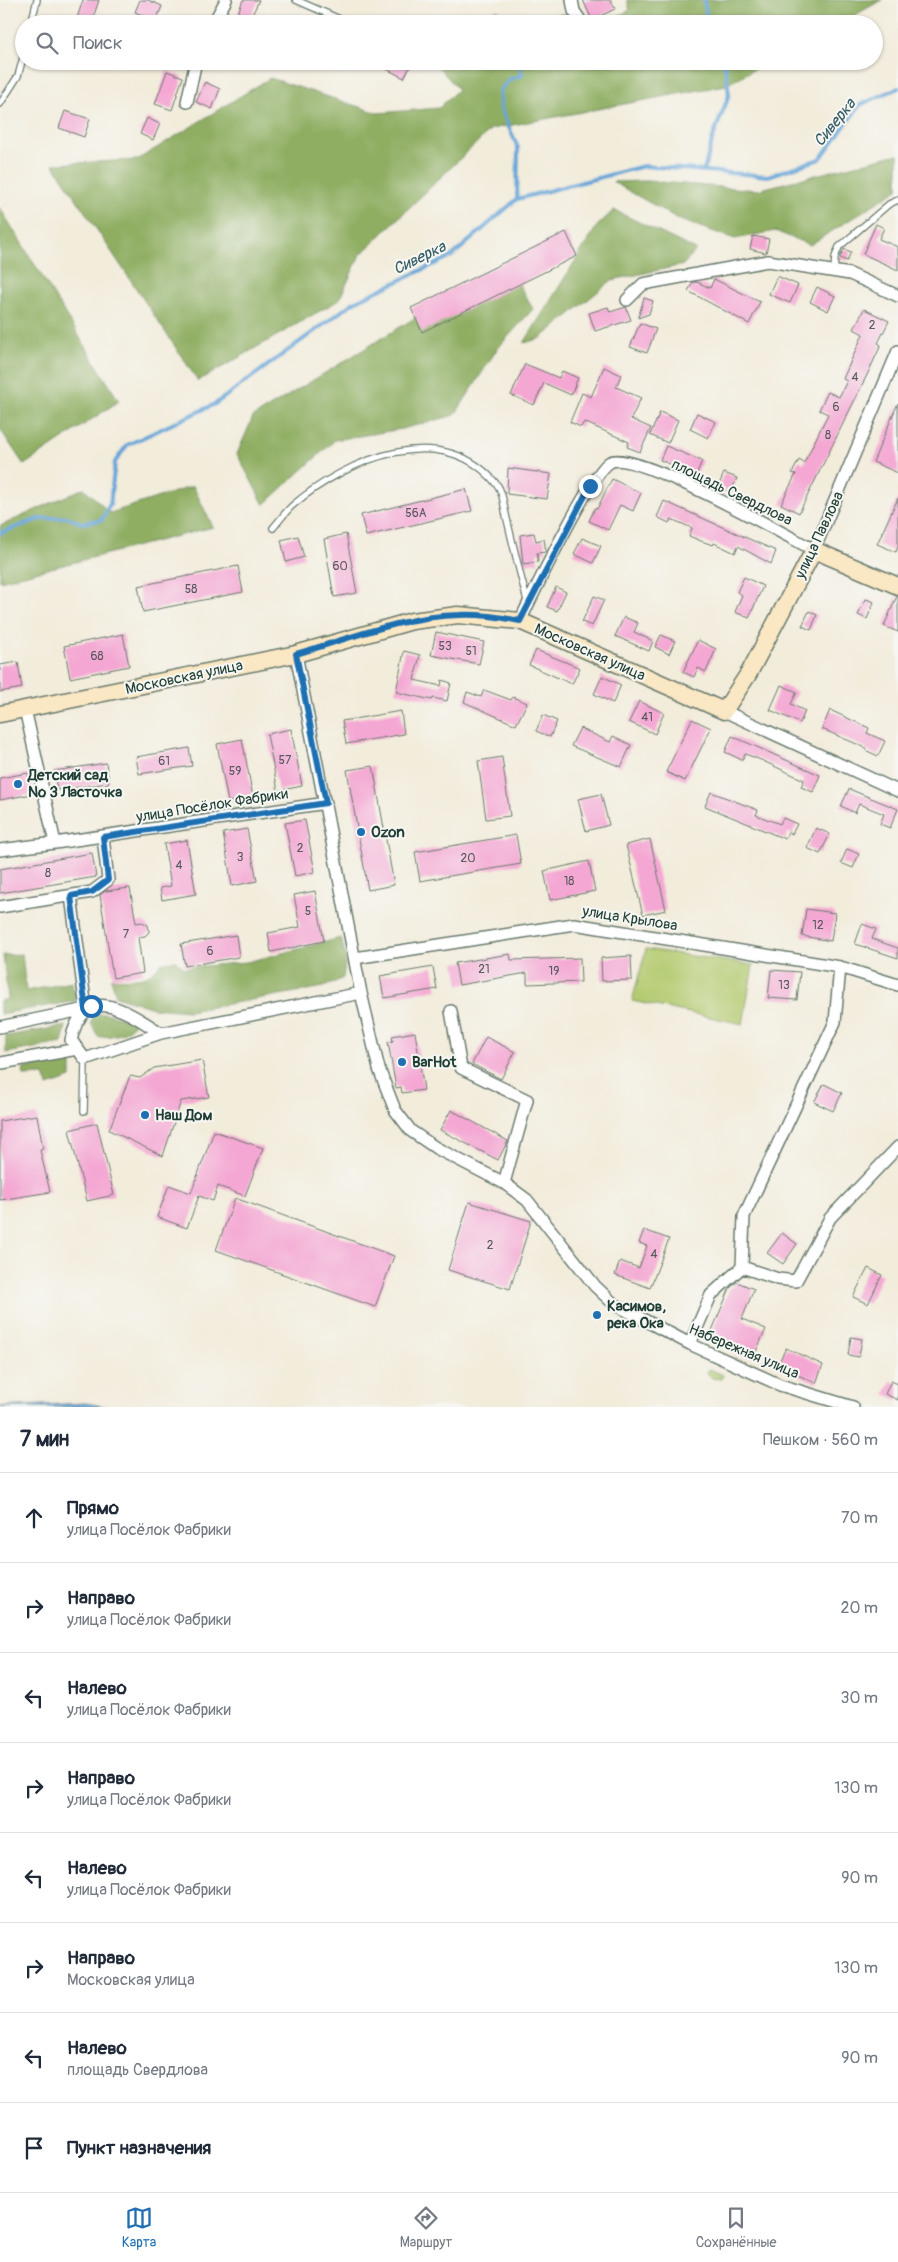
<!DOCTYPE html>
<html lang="ru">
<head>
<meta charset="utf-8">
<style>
  body { margin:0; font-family:Pangolin,sans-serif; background:#f6f6f7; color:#1f2937 }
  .stop { position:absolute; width:15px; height:15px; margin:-11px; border:4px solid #1f6fb2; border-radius:50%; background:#fff }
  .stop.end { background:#1f6fb2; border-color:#fff; box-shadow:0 1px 5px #0008 }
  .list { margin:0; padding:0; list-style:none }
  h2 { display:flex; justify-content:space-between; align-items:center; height:65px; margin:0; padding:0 20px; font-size:21px }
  h2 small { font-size:16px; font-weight:400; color:#747a83 }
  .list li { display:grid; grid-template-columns:32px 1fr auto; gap:15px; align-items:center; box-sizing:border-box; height:90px; padding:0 20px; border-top:1px solid #e0e1e3 }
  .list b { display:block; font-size:19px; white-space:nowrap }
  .list p { margin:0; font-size:16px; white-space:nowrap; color:#747a83 }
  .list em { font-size:16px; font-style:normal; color:#747a83 }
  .icon { flex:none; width:28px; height:28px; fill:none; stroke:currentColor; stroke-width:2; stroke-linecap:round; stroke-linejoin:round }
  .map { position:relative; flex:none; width:898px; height:1407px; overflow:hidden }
  .search { position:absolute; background:#fff; box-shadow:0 1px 4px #0004; left:15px; right:15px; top:15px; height:55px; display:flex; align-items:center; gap:12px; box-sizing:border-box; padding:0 18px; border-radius:28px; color:#747a83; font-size:19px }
  .sheet { height:785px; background:#fff }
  nav { display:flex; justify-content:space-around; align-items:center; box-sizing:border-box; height:70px; border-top:1px solid #e0e1e3; background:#fff; font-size:14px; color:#747a83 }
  nav a { display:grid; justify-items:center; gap:2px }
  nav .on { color:#1f6fb2 }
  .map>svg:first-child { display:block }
  .green { fill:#b4ca6f; stroke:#6a8452 }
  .forest { fill:#8fae62; stroke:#57764b }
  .water { fill:#66a5d8; stroke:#427186 }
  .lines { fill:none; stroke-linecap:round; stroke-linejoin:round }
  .stream { stroke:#66a5d8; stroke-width:4 }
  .building { fill:#f4a7d3 }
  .service-casing { stroke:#697a6e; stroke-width:8 }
  .minor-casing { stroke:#697a6e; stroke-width:14 }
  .secondary-casing { stroke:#697a6e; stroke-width:19 }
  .service { stroke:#fff; stroke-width:5.5 }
  .minor { stroke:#fff; stroke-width:11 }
  .secondary { stroke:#fae7c3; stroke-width:16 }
  .route { stroke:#1f6fb2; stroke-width:6 }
  .poi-dot { fill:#1f6fb2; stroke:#f6f6f2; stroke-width:2 }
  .labels { text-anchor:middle; stroke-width:4; stroke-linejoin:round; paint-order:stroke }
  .number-label { font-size:12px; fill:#54585c }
  .street-label { font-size:15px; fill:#1f3d34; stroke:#f6f6f2 }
  .poi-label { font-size:15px; font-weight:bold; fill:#1f3d34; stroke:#f6f6f2; text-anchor:start }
  .water-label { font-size:16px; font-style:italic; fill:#345c65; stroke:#f6f6f2 }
</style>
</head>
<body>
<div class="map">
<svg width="898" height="1407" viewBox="0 0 898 1407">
  <rect width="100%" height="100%" fill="#f6f6f2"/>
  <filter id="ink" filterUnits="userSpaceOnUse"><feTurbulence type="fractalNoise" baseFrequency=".02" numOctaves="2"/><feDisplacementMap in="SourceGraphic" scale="10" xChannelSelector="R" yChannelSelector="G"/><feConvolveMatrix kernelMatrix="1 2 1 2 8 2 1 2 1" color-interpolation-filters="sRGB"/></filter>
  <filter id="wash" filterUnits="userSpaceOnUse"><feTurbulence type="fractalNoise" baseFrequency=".0096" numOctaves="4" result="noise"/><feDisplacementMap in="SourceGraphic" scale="20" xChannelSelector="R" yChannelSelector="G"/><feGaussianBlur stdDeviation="1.12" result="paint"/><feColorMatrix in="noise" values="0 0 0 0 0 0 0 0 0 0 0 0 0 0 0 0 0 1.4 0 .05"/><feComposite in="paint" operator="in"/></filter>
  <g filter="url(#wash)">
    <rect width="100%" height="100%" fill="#f2ecdb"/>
    <path class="green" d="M646 949 753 965 743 1024 632 1001Z
      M709 1369 723 1375 721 1379 712 1378 707 1373Z"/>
    <path class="forest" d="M627 0H882L839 24H603L630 10Z
      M565 14 569 24H464Z
      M433 61H769L726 85 491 129 360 255 339 300 198 381 53 164 137 160 270 78 378 113 439 108 458 89Z
      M898 154V189L810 245 775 231 735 239 680 220 613 182 647 181 757 190Z
      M0 208 119 401 24 465 0 429Z
      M614 210 696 250 683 265 612 280 541 338 524 343 597 226Z
      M517 281 533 309 497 349 455 415 402 429 335 440 264 505 237 454 253 417 459 291Z
      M193 486 213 527 0 581V526L84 488 110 513Z
      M341 938 346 958 343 978 324 987 189 1011 153 1008 116 996 111 979C133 977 147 983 161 963L176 960 184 968 247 962Z
      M22 954 26 991 72 982 76 1001 0 1014V1001L8 999 3 955Z
      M94 1013 109 1014 135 1022C126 1036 113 1036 98 1037L91 1023Z
      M66 1026 62 1043 6 1053V1036Z
      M71 1058V1078L48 1086 44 1075 24 1076 23 1069Z"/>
    <path class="water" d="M86 1403 108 1407H0Z"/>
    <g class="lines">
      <path class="stream" d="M704 0 708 24
        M497 11 506 24
        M704 171 713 137 729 95 726 70 722 61
        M517 199 518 148 501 109 500 90 510 79 522 75 519 61
        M0 533 39 519 67 517 81 523 102 520 110 504 115 462 127 445 215 404 354 302 452 256 517 199 644 166 768 176 820 159 860 105 898 88"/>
    </g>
    <g id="blocks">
      <path class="building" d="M83 0H99L92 21 77 18Z
        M140 0H148L162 6 156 21 135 12Z
        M243 0H259L248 24 236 18Z
        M583 0H611L615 9 592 20Z
        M371 61H403L411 65 404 78Z
        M167 71 183 77 172 110 155 104Z
        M205 82 220 89 212 109 196 102Z
        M65 111 90 119 84 137 59 128Z
        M147 118 160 124 153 140 140 134Z
        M876 224 884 228 879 239 898 247V270L863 254Z
        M566 232 577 256 422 332 411 308Z
        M753 236 769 239 766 253 750 249Z
        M844 249 851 252 847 261 840 258Z
        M777 276 798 285 790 303 769 294Z
        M714 279 760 302 749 324 688 291 693 282H697L710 288Z
        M817 287 835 296 828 311 810 302Z
        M644 298 653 301 649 314 638 318Z
        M608 307 610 312 626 307 631 320 595 331 589 313Z
        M864 309 889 321 878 343 881 345 867 375 799 513 781 504 796 474 792 473 799 460 804 463 828 414 819 410 828 392 839 397 847 381 843 379 863 334 854 329Z
        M640 323 656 329 647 353 630 347Z
        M525 364 559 378 562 371 578 378 571 395 544 383 534 405 511 395Z
        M604 367 621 375 616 387 641 398 631 419 651 428 640 452 627 447 629 442 584 422 581 427 570 422 582 393 591 397Z
        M898 403V473L873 462Z
        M660 412 678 420 668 443 650 435Z
        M697 413 716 422 708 438 690 429Z
        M666 446 702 461 696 475 660 460Z
        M508 468 551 474 547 499 507 494Z
        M724 473 737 478 731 492 718 487Z
        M612 479 641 493 633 511 620 505 608 530 589 521 595 508 597 509Z
        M466 489 472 511 366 536 361 515Z
        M898 498V547L896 552 877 544Z
        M664 501 776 551 771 564 738 546 735 553 714 543 713 545 701 541 689 536 692 528 671 519 669 523 657 517Z
        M534 533 536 541 544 539 546 552 537 553 538 562 523 564 520 535Z
        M346 534 357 593 334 597 324 539Z
        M298 536 304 557 286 562 281 540Z
        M582 538 601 546 593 563 574 554Z
        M238 566 243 592 143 612 138 586Z
        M744 577 763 586 749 618 735 612 742 595 737 592Z
        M556 587 566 592 557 611 547 607Z
        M594 596 604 600 592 626 582 622Z
        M897 596H898V632L884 626Z
        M866 599 874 602 867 619 858 615Z
        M809 611 817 615 811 630 802 626Z
        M624 617 638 623 634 632 653 641 649 651 615 636Z
        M436 632 484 642 479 664 431 655Z
        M123 634 129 666 70 678 64 646Z
        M661 635 675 641 669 654 655 647Z
        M698 640 716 649 706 672 698 668 694 677 683 672Z
        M536 650 580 668 572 684 529 665Z
        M404 651 420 655 414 680 441 686 442 680 451 683 447 701 433 698 432 700 396 692Z
        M18 662 22 688 0 692V665Z
        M602 676 621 685 613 703 594 694Z
        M781 685 797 692 791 704 805 711 800 723 770 710Z
        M484 690 511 700 513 697 527 703 516 725 464 702 467 692 481 697Z
        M639 701 664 713 655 734 629 722Z
        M830 710 869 728 867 733 885 741 878 756 865 750 866 748 822 729Z
        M401 711 404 734 346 744 342 721Z
        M543 715 557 721 550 737 536 731Z
        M692 719 711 728 685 781 666 772Z
        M580 728 610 742 613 736 631 745 621 767 571 746Z
        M291 729 302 786 278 791 267 734Z
        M732 736 820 775 813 792 801 787 804 780 761 760 745 754 742 760 725 752Z
        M242 739 253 797 228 802 217 744Z
        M189 748 192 766 139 774 136 757Z
        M502 757 510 816 486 819 478 761Z
        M106 763 109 783 57 790 54 771Z
        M373 766 394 885 368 890 347 770Z
        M28 773 32 794 0 800V778Z
        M849 789 898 809 890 828 880 824 884 814 859 804 855 813 841 806Z
        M711 792 758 810 756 815 780 824 783 818 797 824 792 834 788 832 785 839 705 806Z
        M601 794 609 825 586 831 578 799Z
        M305 820 315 872 295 876 285 823Z
        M816 828 830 834 820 854 807 848Z
        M247 829 257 881 232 886 223 833Z
        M516 835 521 864 420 881 415 852Z
        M650 839 666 910 643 915 626 845Z
        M187 840 196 894 162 900 160 888 171 886 164 844Z
        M847 849 859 854 853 868 841 863Z
        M92 853 96 877 0 893V869Z
        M589 861 595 891 550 900 544 871Z
        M130 888 136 923 142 922 148 925 149 932 145 936 138 937 143 973 113 978 100 895 105 891Z
        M315 891 324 941 271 952 268 933 300 927 294 895Z
        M806 909 835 913 831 941 802 936Z
        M862 924 876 929 872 939 898 948V958L855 944Z
        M236 935 239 957 185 966 181 944Z
        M510 954 511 960 580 958 581 982 527 984V973L459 985 455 963Z
        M631 956 632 980 602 981 601 958Z
        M433 967 437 989 384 998 380 976Z
        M771 970 800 972 797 1000 768 998Z
        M415 1032 424 1090 402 1093 401 1087 396 1088 388 1042 393 1041 392 1036Z
        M486 1037 515 1052 501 1079 472 1064Z
        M202 1060 209 1097 181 1101 163 1156 109 1130 130 1076 140 1078 154 1068Z
        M824 1084 842 1093 833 1111 814 1102Z
        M451 1110 508 1141 498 1160 440 1130Z
        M37 1115 43 1149 40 1150 50 1192 0 1200V1121Z
        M97 1123 114 1195 87 1201 69 1130Z
        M214 1131 263 1148 245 1196 218 1186 213 1201 199 1196 187 1228 157 1217 169 1185 191 1193Z
        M235 1198 394 1256 375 1307 216 1250Z
        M469 1202 531 1221 510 1289 448 1270Z
        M644 1230 669 1239 650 1288 615 1275 620 1261 639 1268 647 1246 639 1243Z
        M782 1233 797 1244 783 1264 767 1253Z
        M868 1268 882 1275 868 1304 853 1297Z
        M737 1282 754 1289 742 1319 766 1329 754 1356 743 1351 744 1349 710 1335 730 1288Z
        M851 1337 862 1339 859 1357 848 1355Z
        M786 1348 823 1365 816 1383 777 1366Z
        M891 1381 898 1384V1400L885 1394Z"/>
    </g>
  </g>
  <g filter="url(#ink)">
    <use href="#blocks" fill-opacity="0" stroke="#697a6e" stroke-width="1"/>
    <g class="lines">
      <defs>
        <path id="service" d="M296 0 351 24
          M31 24 37 0
          M0 104 18 76 24 54
          M834 272 835 257 839 247 889 204 898 200
          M273 528C280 520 286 511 293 505 347 459 445 417 498 486 503 493 504 507 506 515 513 545 520 574 528 604
          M84 1111 85 1059"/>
        <path id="minor" d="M572 0 574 11 580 20
          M213 24 226 0
          M187 102 196 61
          M627 300 643 284 768 261 850 274 898 296
          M520 621C533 594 591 473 610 462 634 449 785 535 814 550L898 351
          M296 654 361 993 379 1069 395 1110 411 1131 436 1148 504 1183 527 1200 595 1286 614 1304 690 1344 780 1385 853 1407
          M25 709 55 843 326 803
          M724 711 898 791
          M0 850 55 843
          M0 907 92 892 108 880 103 837
          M355 958 574 924 840 967 898 985
          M840 967 835 1022 744 1216 742 1267 778 1279 796 1281 830 1218 898 1147
          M451 1011 461 1068 527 1100 504 1183
          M0 1027 86 1009 71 896
          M161 1033 85 1059 71 1040C85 981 126 1011 161 1033L361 993
          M2 1063 77 1049
          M690 1344 711 1295 742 1267"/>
        <path id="secondary" d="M0 714 296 654 412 621 458 615 520 621 724 711 749 673 814 550 898 586"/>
      </defs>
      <use href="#service" class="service-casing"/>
      <use href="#minor" class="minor-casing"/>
      <use href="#secondary" class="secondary-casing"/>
      <use href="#service" class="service"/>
      <use href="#minor" class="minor"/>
      <use href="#secondary" class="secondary"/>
    </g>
  </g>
  <g class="lines" filter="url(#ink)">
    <path class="route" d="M91 1006 86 1009 71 896 92 892 108 880 103 837 326 803 296 654C348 639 404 616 459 615 479 614 500 617 520 621L590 486"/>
  </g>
  <g class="poi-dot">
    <circle cx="18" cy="784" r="5"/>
    <circle cx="361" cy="832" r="5"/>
    <circle cx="402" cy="1062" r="5"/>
    <circle cx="145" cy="1115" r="5"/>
    <circle cx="597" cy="1315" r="5"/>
  </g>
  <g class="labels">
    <g class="number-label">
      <text x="872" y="329">2</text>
      <text x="855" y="381">4</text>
      <text x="836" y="411">6</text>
      <text x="828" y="439">8</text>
      <text x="416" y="517">56А</text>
      <text x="340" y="570">60</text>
      <text x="191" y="593">58</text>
      <text x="445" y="650">53</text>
      <text x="471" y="655">51</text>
      <text x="97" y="660">68</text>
      <text x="647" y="721">41</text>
      <text x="285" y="764">57</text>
      <text x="164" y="765">61</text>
      <text x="235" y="775">59</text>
      <text x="300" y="852">2</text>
      <text x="240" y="861">3</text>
      <text x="468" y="862">20</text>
      <text x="179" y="869">4</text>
      <text x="48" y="877">8</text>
      <text x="569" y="885">18</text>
      <text x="308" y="915">5</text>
      <text x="818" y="929">12</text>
      <text x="126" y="938">7</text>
      <text x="210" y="955">6</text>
      <text x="484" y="973">21</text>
      <text x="554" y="975">19</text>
      <text x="784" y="989">13</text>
      <text x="490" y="1249">2</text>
      <text x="654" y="1258">4</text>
    </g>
    <g class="street-label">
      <text transform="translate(732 492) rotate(26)" y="5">площадь Свердлова</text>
      <text transform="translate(819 535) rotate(-65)" y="5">улица Павлова</text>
      <text transform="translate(590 652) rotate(24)" y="5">Московская улица</text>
      <text transform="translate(184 677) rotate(-12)" y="5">Московская улица</text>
      <text transform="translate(212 805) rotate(-9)" y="5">улица Посёлок Фабрики</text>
      <text transform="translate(630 918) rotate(9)" y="5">улица Крылова</text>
      <text transform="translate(744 1351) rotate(23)" y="5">Набережная улица</text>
    </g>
    <g class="poi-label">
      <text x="28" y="780">Детский сад<tspan x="28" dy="17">№ 3 Ласточка</tspan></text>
      <text x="371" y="837">Ozon</text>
      <text x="412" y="1067">BarHot</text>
      <text x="155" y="1120">Наш Дом</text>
      <text x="607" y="1311">Касимов,<tspan x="607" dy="17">река Ока</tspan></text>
    </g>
    <g class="water-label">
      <text transform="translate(834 122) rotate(-51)" y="6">Сиверка</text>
      <text transform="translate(419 257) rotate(-26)" y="6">Сиверка</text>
    </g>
  </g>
</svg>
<div class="stop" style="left:91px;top:1006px"></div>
<div class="stop end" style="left:590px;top:486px"></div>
<div class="search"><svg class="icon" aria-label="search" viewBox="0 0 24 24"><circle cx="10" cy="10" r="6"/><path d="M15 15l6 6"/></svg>Поиск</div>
</div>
<section class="sheet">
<h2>7 мин<small>Пешком · 560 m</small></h2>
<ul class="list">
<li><svg class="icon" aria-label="ahead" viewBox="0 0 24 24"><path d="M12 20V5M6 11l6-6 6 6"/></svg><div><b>Прямо</b><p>улица Посёлок Фабрики</p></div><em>70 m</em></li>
<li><svg class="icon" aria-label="right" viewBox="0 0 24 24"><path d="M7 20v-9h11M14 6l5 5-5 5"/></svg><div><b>Направо</b><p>улица Посёлок Фабрики</p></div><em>20 m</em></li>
<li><svg class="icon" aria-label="left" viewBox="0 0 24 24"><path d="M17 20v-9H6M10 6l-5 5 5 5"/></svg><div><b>Налево</b><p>улица Посёлок Фабрики</p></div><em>30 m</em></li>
<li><svg class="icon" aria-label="right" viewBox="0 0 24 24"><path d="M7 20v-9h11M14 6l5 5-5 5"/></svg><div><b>Направо</b><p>улица Посёлок Фабрики</p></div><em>130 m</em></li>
<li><svg class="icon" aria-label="left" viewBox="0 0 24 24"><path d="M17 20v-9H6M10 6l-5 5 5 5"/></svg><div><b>Налево</b><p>улица Посёлок Фабрики</p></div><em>90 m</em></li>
<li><svg class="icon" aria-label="right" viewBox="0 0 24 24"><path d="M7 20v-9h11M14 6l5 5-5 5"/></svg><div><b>Направо</b><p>Московская улица</p></div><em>130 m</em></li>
<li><svg class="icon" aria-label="left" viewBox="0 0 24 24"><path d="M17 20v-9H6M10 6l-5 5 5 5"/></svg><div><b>Налево</b><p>площадь Свердлова</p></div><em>90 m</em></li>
<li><svg class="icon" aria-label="arrive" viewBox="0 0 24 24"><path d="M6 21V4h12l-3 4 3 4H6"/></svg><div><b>Пункт назначения</b></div></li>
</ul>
</section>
<nav>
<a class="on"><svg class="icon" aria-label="map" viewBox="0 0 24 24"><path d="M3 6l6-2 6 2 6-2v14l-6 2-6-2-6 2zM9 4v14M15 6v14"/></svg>Карта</a>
<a><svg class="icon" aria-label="directions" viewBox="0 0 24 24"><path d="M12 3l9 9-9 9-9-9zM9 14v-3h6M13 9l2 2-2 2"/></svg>Маршрут</a>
<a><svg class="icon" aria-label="saved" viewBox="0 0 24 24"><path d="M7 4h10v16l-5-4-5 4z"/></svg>Сохранённые</a>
</nav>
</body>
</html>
